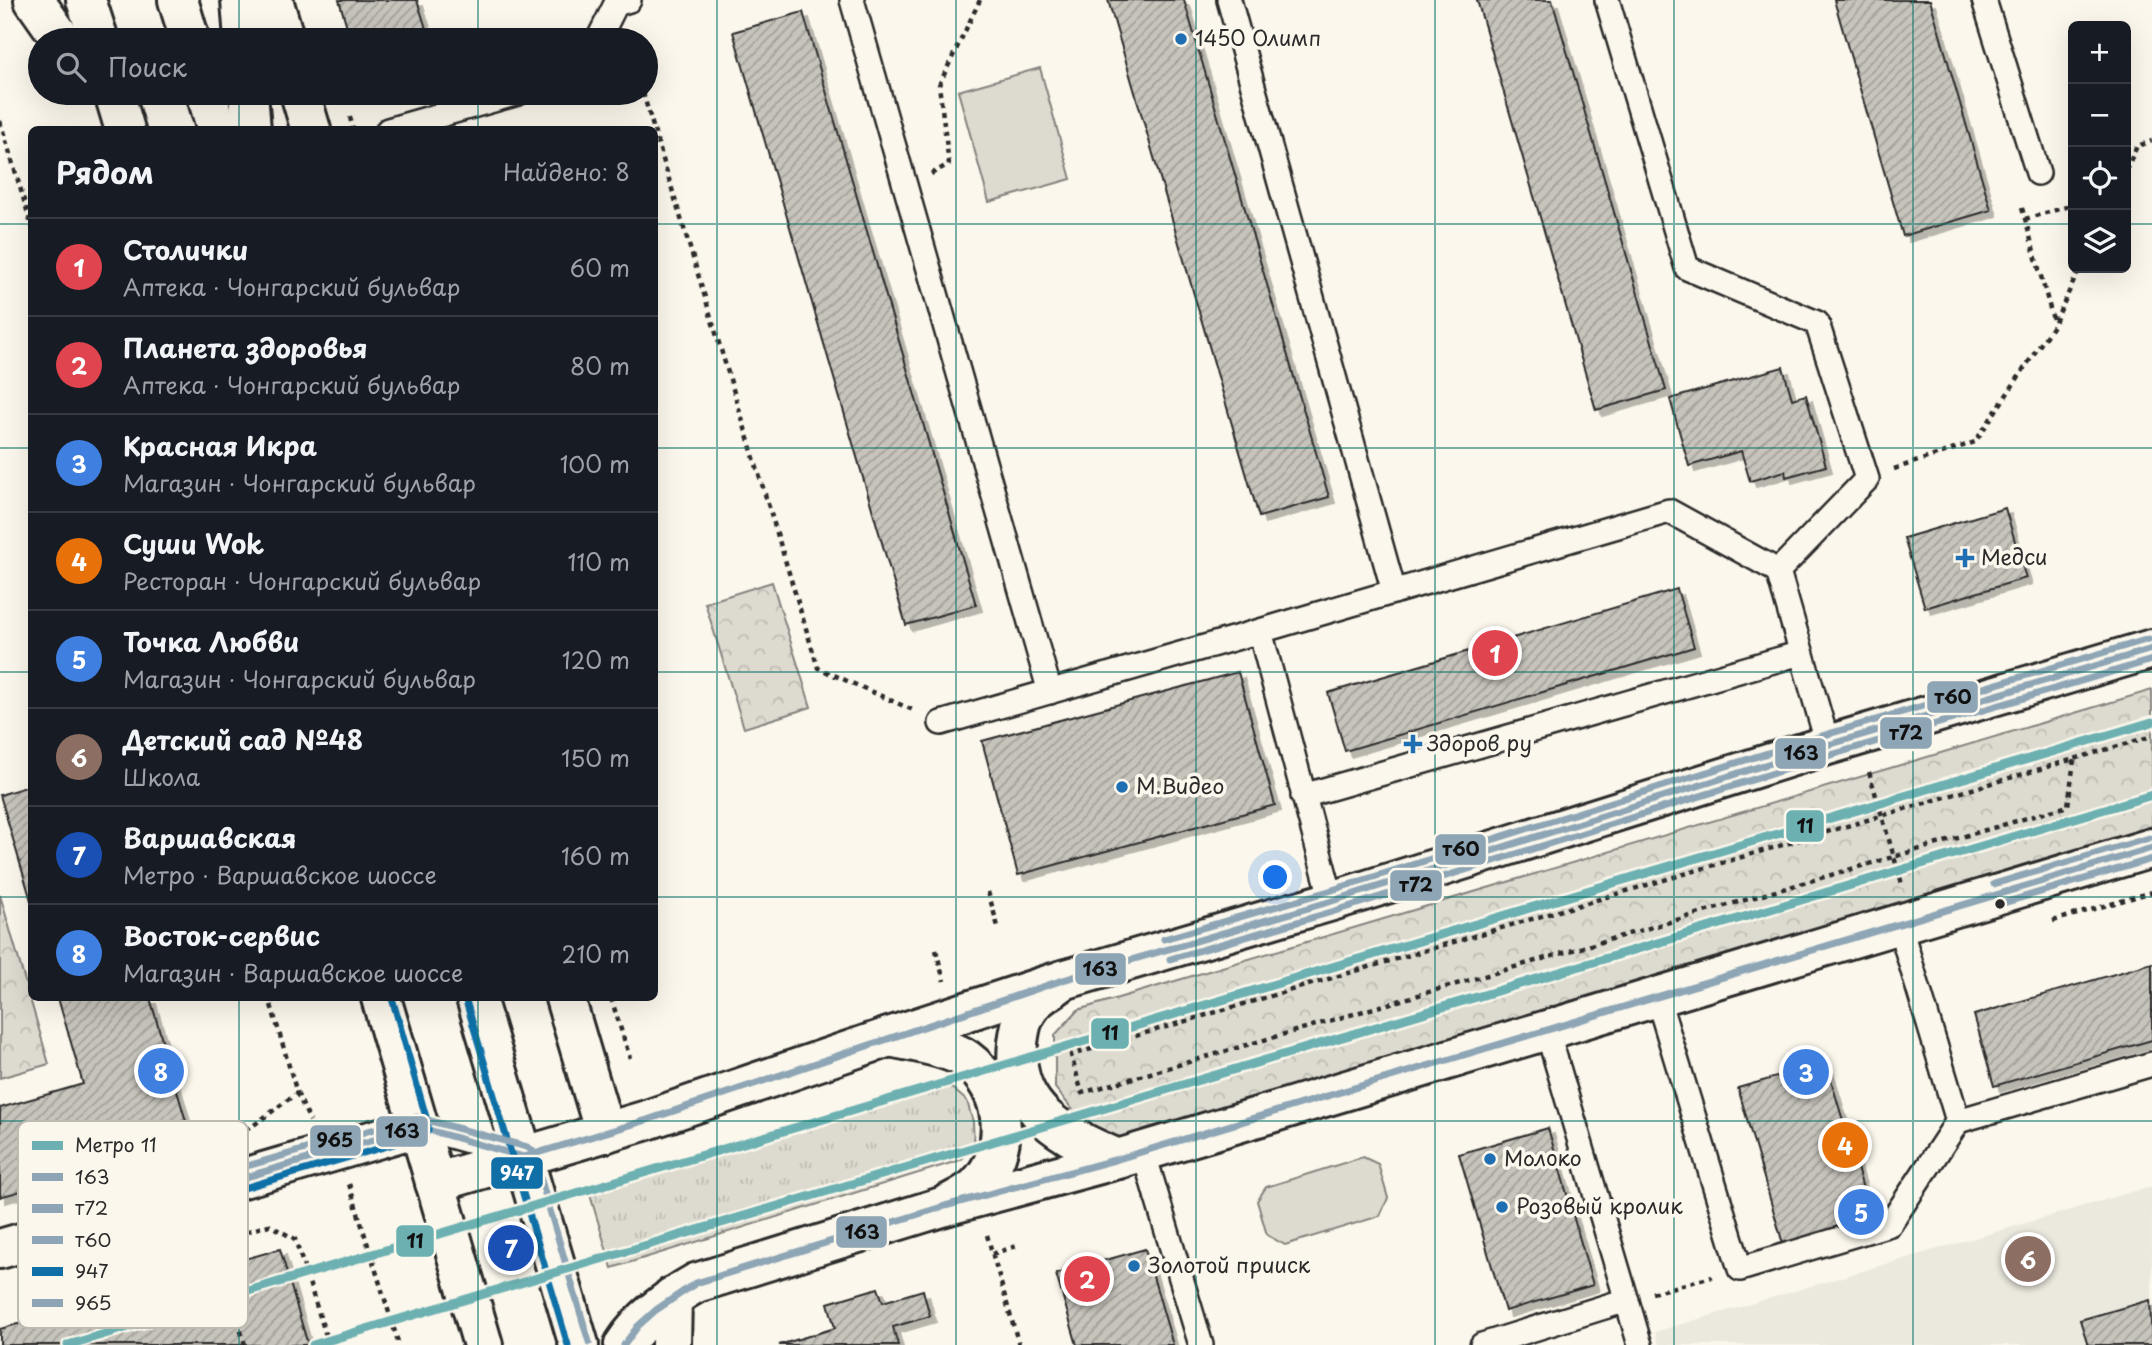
<!DOCTYPE html>
<html lang="ru">
<head>
<meta charset="utf-8">
<style>
  body { margin:0; font-family:"Playpen Sans",sans-serif; background:#242831; color:#f1f3f6 }
  .controls { position:absolute; right:21px; top:21px; display:grid; overflow:hidden; border-radius:10px; box-shadow:0 7px 28px #0002 }
  .controls button { width:63px; height:63px; display:grid; place-items:center; padding:0; border:0; border-bottom:2px solid #363941; background:#171b24; color:#f1f3f6; font:35px sans-serif }
  .you { position:absolute; left:1276px; top:878px; width:24px; height:24px; margin:-18px; border:5px solid #fff; border-radius:50%; background:#1a73e8; box-shadow:0 0 0 10px #1a73e833 }
  .badge { display:grid; place-items:center; width:46px; height:46px; border-radius:50%; background:#1f6fb2; color:#fff; font-size:23px; font-weight:700 }
  .pin { position:absolute; translate:-50% -50%; border:4px solid #fff; box-shadow:0 2px 7px #0006 }
  .list { margin:0; padding:0; list-style:none }
  h2 { display:flex; justify-content:space-between; align-items:center; height:91px; margin:0; padding:0 28px; font-size:30px }
  h2 small { font-size:23px; font-weight:400; color:#9ea1a6 }
  .list li { display:grid; grid-template-columns:46px 1fr auto; gap:21px; align-items:center; box-sizing:border-box; height:98px; padding:0 28px; border-top:2px solid #363941 }
  .list b { display:block; font-size:26px; white-space:nowrap }
  .list p { margin:0; font-size:23px; white-space:nowrap; color:#9ea1a6 }
  .list em { font-size:23px; font-style:normal; color:#9ea1a6 }
  .icon { flex:none; width:38px; height:38px; fill:none; stroke:currentColor; stroke-width:2; stroke-linecap:round; stroke-linejoin:round }
  .map { position:relative; flex:none; width:2152px; height:1345px; overflow:hidden }
  .search { position:absolute; background:#171b24; box-shadow:0 7px 28px #0002; left:28px; top:28px; width:630px; height:77px; display:flex; align-items:center; gap:18px; box-sizing:border-box; padding:0 24px; border-radius:38px; color:#9ea1a6; font-size:26px }
  .panel { position:absolute; background:#171b24; box-shadow:0 7px 28px #0002; left:28px; top:126px; width:630px; height:875px; border-radius:10px }
  .map>svg:first-child { display:block }
  .built { fill:#ebe8de }
  .grass { fill:url(#grass-tufts); stroke:#84827e; stroke-width:2 }
  .forest { fill:url(#forest-crowns); stroke:#84827e; stroke-width:2 }
  .pitch { fill:#dddad0; stroke:#84827e; stroke-width:2 }
  .building { fill:url(#building-hatch); stroke:#2b2b2b; stroke-width:2; filter:url(#shadow) }
  .lines { fill:none; stroke-linecap:round; stroke-linejoin:round }
  .service-casing { stroke:#2b2b2b; stroke-width:28 }
  .minor-casing { stroke:#2b2b2b; stroke-width:44 }
  .tertiary-casing { stroke:#2b2b2b; stroke-width:44 }
  .secondary-casing { stroke:#2b2b2b; stroke-width:44 }
  .primary-casing { stroke:#2b2b2b; stroke-width:44 }
  .path { stroke:#2b2b2b; stroke-width:4.5; stroke-dasharray:5 5; stroke-linecap:butt }
  .service { stroke:#fbf7ec; stroke-width:23 }
  .minor { stroke:#fbf7ec; stroke-width:38 }
  .tertiary { stroke:#fbf7ec; stroke-width:38 }
  .secondary { stroke:#fbf7ec; stroke-width:38 }
  .primary { stroke:#fbf7ec; stroke-width:38 }
  .bus-1-casing { stroke:#fbf7ec; stroke-width:12 }
  .bus-2-casing { stroke:#fbf7ec; stroke-width:12 }
  .bus-3-casing { stroke:#fbf7ec; stroke-width:12 }
  .bus-4-casing { stroke:#fbf7ec; stroke-width:12 }
  .bus-5-casing { stroke:#fbf7ec; stroke-width:12 }
  .bus-1 { stroke:#8da5b5; stroke-width:7 }
  .bus-2 { stroke:#8da5b5; stroke-width:7 }
  .bus-3 { stroke:#8da5b5; stroke-width:7 }
  .bus-4 { stroke:#106fa7; stroke-width:7 }
  .bus-5 { stroke:#8da5b5; stroke-width:7 }
  .metro-1-casing { stroke:#fbf7ec; stroke-width:14 }
  .metro-1 { stroke:#6cb0b1; stroke-width:9 }
  .grid { fill:none; stroke:#0f766e; stroke-width:2; stroke-opacity:0.55 }
  .poi-dot { fill:#1f6fb2; stroke:#fbf7ec; stroke-width:2.5 }
  .bus-dot { fill:#2b2b2b; stroke:#fbf7ec; stroke-width:2.5 }
  .labels { text-anchor:middle; stroke-width:7; stroke-linejoin:round; paint-order:stroke }
  .poi-label { font-size:21px; fill:#2b2b2b; stroke:#fbf7ec; text-anchor:start }
  .key { fill:#fbf7ec; stroke:#bdbab2; stroke-width:2 }
  .key-label { font-size:19px; fill:#2b2b2b }
  .line-badge { stroke:#fbf7ec; stroke-width:2.5 }
  .badge-label { font-size:19px; text-anchor:middle; font-weight:bold; fill:#fff }
  .pale-badge-label { font-size:19px; text-anchor:middle; font-weight:bold; fill:#111 }
</style>
</head>
<body>
<div class="map">
<svg width="2152" height="1345" viewBox="0 0 2152 1345">
  <defs>
    <pattern id="grass-tufts" width="24" height="20" patternUnits="userSpaceOnUse" patternTransform="scale(1.75)"><rect width="24" height="20" fill="#dddad0"/><path d="M3 7l-1-3M5 7V3M7 7l1-3M15 17l-1-3M17 17v-4M19 17l1-3" fill="none" stroke="#bebbb3"/></pattern>
    <pattern id="forest-crowns" width="20" height="18" patternUnits="userSpaceOnUse" patternTransform="scale(1.75)"><rect width="20" height="18" fill="#dddad0"/><path d="M2 6a3 3 0 1 1 6 0M12 15a3 3 0 1 1 6 0" fill="none" stroke="#bebbb3"/></pattern>
    <pattern id="building-hatch" width="6" height="6" patternUnits="userSpaceOnUse" patternTransform="scale(1.75)"><rect width="6" height="6" fill="#c7c4bc"/><path d="M-1 1l2-2M0 6l6-6M5 7l2-2" fill="none" stroke="#a29f99"/></pattern>
    <filter id="shadow"><feDropShadow dx="6" dy="6" stdDeviation="0" flood-color="#0004"/></filter>
  </defs>
  <rect width="100%" height="100%" fill="#fbf7ec"/>
  <filter id="ink" filterUnits="userSpaceOnUse"><feTurbulence type="fractalNoise" baseFrequency=".0143" numOctaves="2"/><feDisplacementMap in="SourceGraphic" scale="14" xChannelSelector="R" yChannelSelector="G"/><feConvolveMatrix kernelMatrix="1 2 1 2 8 2 1 2 1" color-interpolation-filters="sRGB"/></filter>
  <g filter="url(#ink)">
    <path class="built" d="M2152 1186V1345H1659L1655 1332Z"/>
    <path class="grass" d="M932 1081 953 1089 967 1101 973 1122 974 1144 961 1160 612 1268 587 1185Z"/>
    <path class="forest" d="M772 582 811 707 744 728 705 603Z
      M2152 690V826L1118 1140 1085 1125 1055 1088V1035L1078 1010Z
      M0 895 49 1064 0 1078Z"/>
    <path class="pitch" d="M1040 68 1071 179 989 202 958 91Z
      M1363 1157 1378 1164 1388 1198 1380 1216 1285 1245 1267 1235 1257 1201 1266 1187Z"/>
    <path class="building" d="M339 0H417L429 38 421 40H351Z
      M1108 0H1184L1329 497 1259 517Z
      M1477 0H1552L1666 390 1596 410Z
      M1834 0H1930L1991 210 1903 236Z
      M803 12 976 605 906 625 733 32Z
      M1783 367 1792 399 1806 395 1826 466 1786 477 1785 471 1750 481 1741 451 1689 466 1670 399Z
      M2005 508 2026 578 1925 608 1904 538Z
      M1677 589 1694 647 1345 751 1328 693Z
      M1238 672 1275 805 1018 875 982 741Z
      M32 785V904L0 795Z
      M2152 963V1040L1994 1086 1974 1015Z
      M58 998H150L192 1142 0 1197V1108L83 1084Z
      M1826 1063 1872 1219 1783 1244 1738 1088Z
      M1548 1128 1593 1285 1505 1311 1459 1154Z
      M280 1249 308 1345H0V1329Z
      M1145 1249 1173 1345H1077L1056 1274Z
      M878 1288 883 1302 923 1290 930 1316 893 1327 898 1345H779L835 1328 828 1303Z
      M2150 1300 2152 1345H2088L2080 1320Z"/>
    <g class="lines">
      <defs>
        <path id="service" d="M852 0 1050 692
          M1229 0 1394 592
          M1607 0 1687 268 1817 323 1867 479 1778 571 1828 745
          M1984 0 2038 173
          M598 40 616 4 629 0
          M388 130 518 93
          M941 723 1260 631
          M1303 796 1801 653
          M1332 901 1260 631 1669 511 1778 571
          M1899 924 1958 1121 2152 1064
          M1657 996 1740 1269 1890 1224 1958 1121
          M1547 1030 1640 1345
          M418 1127 518 1155
          M1143 1151 1201 1345
          M1482 1345 1627 1300"/>
        <path id="minor" d="M1063 980C1054 988 1041 994 1033 1003 1022 1016 1020 1027 1018 1043 1010 1110 1066 1137 1118 1159
          M889 1037C910 1041 949 1047 966 1059 1007 1089 1013 1150 977 1186 969 1194 955 1200 945 1206
          M0 1249 418 1127"/>
        <path id="tertiary" d="M34 0 62 40
          M241 0 244 40
          M273 0 285 40
          M248 93 251 130
          M300 93 311 130
          M565 998 605 1133
          M671 1345 672 1297"/>
        <path id="secondary" d="M435 1183 647 1120 889 1037 1063 980 1332 901 1828 745 2152 649
          M624 1345C641 1318 668 1299 696 1283L945 1206 1118 1159 2152 848"/>
        <path id="primary" d="M86 0 99 40
          M178 0 190 40
          M114 93 125 130
          M206 93 217 130
          M381 998 483 1345
          M476 998 579 1345"/>
      </defs>
      <use href="#service" class="service-casing"/>
      <use href="#minor" class="minor-casing"/>
      <use href="#tertiary" class="tertiary-casing"/>
      <use href="#secondary" class="secondary-casing"/>
      <use href="#primary" class="primary-casing"/>
      <path class="path" d="M643 93 654 130
        M350 117 353 130
        M0 121 32 227
        M654 130 818 668 915 711
        M2126 170 2137 146 2152 141
        M931 174 949 164 939 85 980 0
        M2022 208 2054 323
        M2025 219 2073 205
        M1894 469 1975 442 2054 324 2080 268
        M2074 760 2068 806 1082 1093 1071 1055 2152 736
        M1869 772 1902 884
        M988 892 999 930
        M2053 921 2152 892
        M936 950 944 981
        M611 998 630 1058
        M297 1093 310 1121
        M209 1146 254 1125 297 1093 269 998
        M349 1184 399 1345
        M210 1225 245 1345
        M987 1235 1019 1345
        M992 1254 1017 1246
        M74 1283 269 1225 295 1239 329 1345
        M1652 1293 1712 1277"/>
      <use href="#service" class="service"/>
      <use href="#minor" class="minor"/>
      <use href="#tertiary" class="tertiary"/>
      <use href="#secondary" class="secondary"/>
      <use href="#primary" class="primary"/>
      <defs>
        <path id="bus-1" d="M50 1234 418 1127 524 1157 647 1120 1063 980 1332 901 1828 745 2152 649
          M624 1345 638 1326 656 1310 696 1283 945 1206 1118 1159 2152 848"/>
        <path id="bus-2" d="M2000 904 2152 859
          M1170 959 1335 911 1831 755 2152 660"/>
        <path id="bus-3" d="M1994 884 2149 838
          M1164 939 1329 891 1825 735 2149 639"/>
        <path id="bus-4" d="M466 1001 568 1345
          M53 1244 425 1135 428 1130V1124L392 998"/>
        <path id="bus-5" d="M47 1224 416 1117 527 1147 532 1150 589 1342"/>
      </defs>
      <use href="#bus-1" class="bus-1-casing"/>
      <use href="#bus-2" class="bus-2-casing"/>
      <use href="#bus-3" class="bus-3-casing"/>
      <use href="#bus-4" class="bus-4-casing"/>
      <use href="#bus-5" class="bus-5-casing"/>
      <use href="#bus-1" class="bus-1"/>
      <use href="#bus-2" class="bus-2"/>
      <use href="#bus-3" class="bus-3"/>
      <use href="#bus-4" class="bus-4"/>
      <use href="#bus-5" class="bus-5"/>
      <defs>
        <path id="metro-1" d="M68 1345 2152 722
          M313 1345 2152 795"/>
      </defs>
      <use href="#metro-1" class="metro-1-casing"/>
      <use href="#metro-1" class="metro-1"/>
    </g>
  </g>
  <path class="grid" d="M239 0V40M478 0V40M717 0V1345M956 0V1345M1196 0V1345M1435 0V1345M1674 0V1345M1913 0V1345M239 93V130M478 93V130M0 224H32M654 224H2073M2126 224H2152M0 448H32M654 448H2152M0 672H32M654 672H2152M0 897H32M654 897H2152M239 998V1345M478 998V1345M0 1121H2152"/>
  <g class="poi-dot">
    <circle cx="1181" cy="39" r="7"/>
    <path d="M1961.5 547.5h7v7h7v7h-7v7h-7v-7h-7v-7h7z"/>
    <path d="M1409.5 733.5h7v7h7v7h-7v7h-7v-7h-7v-7h7z"/>
    <circle cx="1122" cy="787" r="7"/>
    <circle cx="1490" cy="1159" r="7"/>
    <circle cx="1502" cy="1207" r="7"/>
    <circle cx="1134" cy="1266" r="7"/>
  </g>
  <circle class="bus-dot" cx="2000" cy="904" r="6"/>
  <g class="labels">
    <g class="poi-label">
      <text x="1195" y="46">1450 Олимп</text>
      <text x="1981" y="565">Медси</text>
      <text x="1427" y="751">Здоров ру</text>
      <text x="1136" y="794">М.Видео</text>
      <text x="1504" y="1166">Молоко</text>
      <text x="1516" y="1214">Розовый кролик</text>
      <text x="1148" y="1273">Золотой прииск</text>
    </g>
  </g>
  <rect x="18" y="1121" width="230" height="207" rx="10" class="key"/>
  <rect x="32" y="1141" width="31" height="9" fill="#6cb0b1"/>
  <rect x="32" y="1173" width="31" height="8" fill="#8da5b5"/>
  <rect x="32" y="1204" width="31" height="9" fill="#8da5b5"/>
  <rect x="32" y="1236" width="31" height="8" fill="#8da5b5"/>
  <rect x="32" y="1267" width="31" height="9" fill="#106fa7"/>
  <rect x="32" y="1299" width="31" height="8" fill="#8da5b5"/>
  <g class="key-label">
    <text x="75" y="1152">Метро 11</text>
    <text x="75" y="1184">163</text>
    <text x="75" y="1215">т72</text>
    <text x="75" y="1247">т60</text>
    <text x="75" y="1278">947</text>
    <text x="75" y="1310">965</text>
  </g>
  <g class="line-badge">
    <rect x="1926" y="680" width="53" height="34" rx="7" fill="#8da5b5"/>
    <rect x="1879" y="716" width="54" height="34" rx="7" fill="#8da5b5"/>
    <rect x="1774" y="737" width="53" height="33" rx="7" fill="#8da5b5"/>
    <rect x="1785" y="809" width="40" height="34" rx="7" fill="#6cb0b1"/>
    <rect x="1434" y="833" width="53" height="33" rx="7" fill="#8da5b5"/>
    <rect x="1389" y="869" width="54" height="33" rx="7" fill="#8da5b5"/>
    <rect x="1074" y="952" width="53" height="34" rx="7" fill="#8da5b5"/>
    <rect x="1090" y="1017" width="40" height="33" rx="7" fill="#6cb0b1"/>
    <rect x="375" y="1115" width="54" height="33" rx="7" fill="#8da5b5"/>
    <rect x="309" y="1124" width="53" height="33" rx="7" fill="#8da5b5"/>
    <rect x="490" y="1156" width="54" height="34" rx="7" fill="#106fa7"/>
    <rect x="835" y="1215" width="53" height="34" rx="7" fill="#8da5b5"/>
    <rect x="395" y="1224" width="40" height="34" rx="7" fill="#6cb0b1"/>
  </g>
  <g class="badge-label">
    <text x="517" y="1180">947</text>
  </g>
  <g class="pale-badge-label">
    <text x="1953" y="704">т60</text>
    <text x="1906" y="740">т72</text>
    <text x="1801" y="760">163</text>
    <text x="1805" y="833">11</text>
    <text x="1461" y="856">т60</text>
    <text x="1416" y="892">т72</text>
    <text x="1100" y="976">163</text>
    <text x="1110" y="1040">11</text>
    <text x="402" y="1138">163</text>
    <text x="335" y="1147">965</text>
    <text x="862" y="1239">163</text>
    <text x="415" y="1248">11</text>
  </g>
</svg>
<div class="controls">
<button>+</button>
<button>−</button>
<button><svg class="icon" aria-label="locate" viewBox="0 0 24 24"><circle cx="12" cy="12" r="6"/><path d="M12 2v4M12 18v4M2 12h4M18 12h4"/></svg></button>
<button><svg class="icon" aria-label="layers" viewBox="0 0 24 24"><path d="M12 4l9 5-9 5-9-5zM3 14l9 5 9-5"/></svg></button>
</div>
<div class="you"></div>
<div class="pin badge" style="left:1495px;top:653px;background:#e0444e">1</div>
<div class="pin badge" style="left:1087px;top:1279px;background:#e0444e">2</div>
<div class="pin badge" style="left:1806px;top:1072px;background:#3f7fe0">3</div>
<div class="pin badge" style="left:1845px;top:1145px;background:#e8710a">4</div>
<div class="pin badge" style="left:1861px;top:1212px;background:#3f7fe0">5</div>
<div class="pin badge" style="left:2028px;top:1259px;background:#8d6e63">6</div>
<div class="pin badge" style="left:511px;top:1248px;background:#1a4fb4">7</div>
<div class="pin badge" style="left:161px;top:1071px;background:#3f7fe0">8</div>
<div class="search"><svg class="icon" aria-label="search" viewBox="0 0 24 24"><circle cx="10" cy="10" r="6"/><path d="M15 15l6 6"/></svg>Поиск</div>
<section class="panel">
<h2>Рядом<small>Найдено: 8</small></h2>
<ul class="list">
<li><span class="badge" style="background:#e0444e">1</span><div><b>Столички</b><p>Аптека · Чонгарский бульвар</p></div><em>60 m</em></li>
<li><span class="badge" style="background:#e0444e">2</span><div><b>Планета здоровья</b><p>Аптека · Чонгарский бульвар</p></div><em>80 m</em></li>
<li><span class="badge" style="background:#3f7fe0">3</span><div><b>Красная Икра</b><p>Магазин · Чонгарский бульвар</p></div><em>100 m</em></li>
<li><span class="badge" style="background:#e8710a">4</span><div><b>Суши Wok</b><p>Ресторан · Чонгарский бульвар</p></div><em>110 m</em></li>
<li><span class="badge" style="background:#3f7fe0">5</span><div><b>Точка Любви</b><p>Магазин · Чонгарский бульвар</p></div><em>120 m</em></li>
<li><span class="badge" style="background:#8d6e63">6</span><div><b>Детский сад №48</b><p>Школа</p></div><em>150 m</em></li>
<li><span class="badge" style="background:#1a4fb4">7</span><div><b>Варшавская</b><p>Метро · Варшавское шоссе</p></div><em>160 m</em></li>
<li><span class="badge" style="background:#3f7fe0">8</span><div><b>Восток-сервис</b><p>Магазин · Варшавское шоссе</p></div><em>210 m</em></li>
</ul>
</section>
</div>
</body>
</html>
